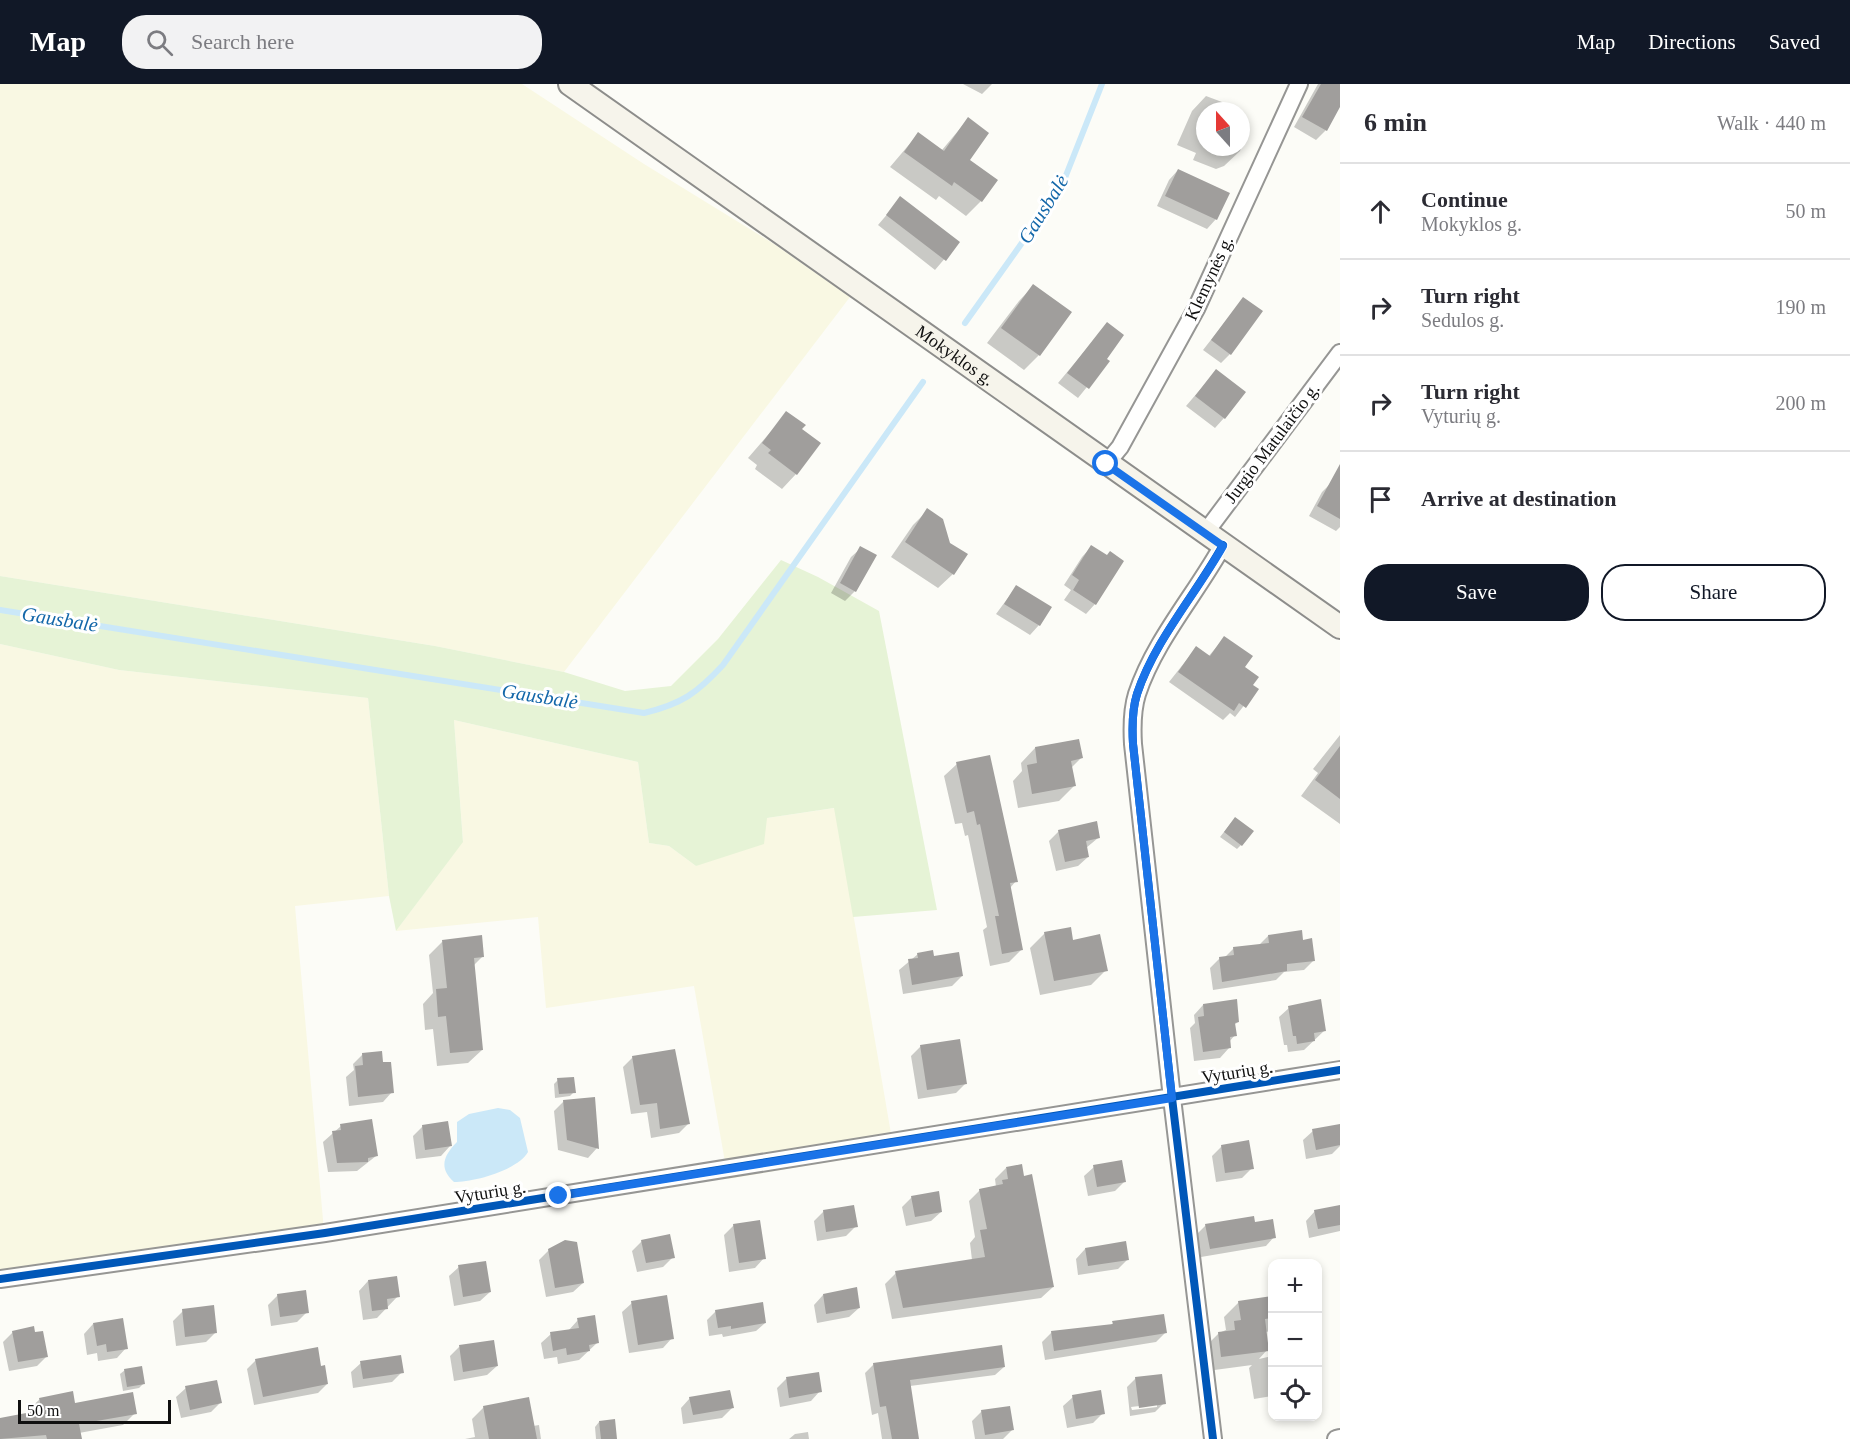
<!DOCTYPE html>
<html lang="en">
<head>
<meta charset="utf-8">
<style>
  body { margin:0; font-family:"Times New Roman",serif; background:#f2f2f3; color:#2b2b33 }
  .controls { position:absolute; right:18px; bottom:18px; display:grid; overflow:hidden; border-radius:12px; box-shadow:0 3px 9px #0003 }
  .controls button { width:54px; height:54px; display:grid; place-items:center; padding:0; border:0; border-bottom:2px solid #e1e1e2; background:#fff; color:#2b2b33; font:30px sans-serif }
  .compass { position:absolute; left:1196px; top:18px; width:54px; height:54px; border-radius:50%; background:#fff; box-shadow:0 3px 9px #0003; rotate:339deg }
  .scale { position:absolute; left:18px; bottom:15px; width:153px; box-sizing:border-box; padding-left:6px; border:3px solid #101010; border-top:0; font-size:16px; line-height:21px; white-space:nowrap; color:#101010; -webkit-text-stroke:4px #fff; paint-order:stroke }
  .stop { position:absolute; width:18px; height:18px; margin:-14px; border:4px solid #1a73e8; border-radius:50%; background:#fff }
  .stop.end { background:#1a73e8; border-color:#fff; box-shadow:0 2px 6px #0008 }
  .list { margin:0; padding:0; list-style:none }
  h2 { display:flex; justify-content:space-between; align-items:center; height:78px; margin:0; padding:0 24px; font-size:26px }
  h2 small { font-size:20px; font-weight:400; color:#7c7c81 }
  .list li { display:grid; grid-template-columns:39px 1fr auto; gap:18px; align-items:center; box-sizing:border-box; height:96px; padding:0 24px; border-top:2px solid #e1e1e2 }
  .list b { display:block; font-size:22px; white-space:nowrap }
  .list p { margin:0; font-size:20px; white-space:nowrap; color:#7c7c81 }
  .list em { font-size:20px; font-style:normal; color:#7c7c81 }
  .actions { display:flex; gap:12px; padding:18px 24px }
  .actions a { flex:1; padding:14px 0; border:2px solid #111827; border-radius:24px; text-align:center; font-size:21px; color:#111827 }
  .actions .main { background:#111827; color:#fff }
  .icon { flex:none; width:33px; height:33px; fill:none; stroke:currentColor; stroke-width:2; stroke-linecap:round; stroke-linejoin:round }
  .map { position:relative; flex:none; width:1340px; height:1355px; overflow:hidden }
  header { display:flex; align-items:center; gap:36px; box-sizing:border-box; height:84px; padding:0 30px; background:#111827; color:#fff }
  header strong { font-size:28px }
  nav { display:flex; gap:33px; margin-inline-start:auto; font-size:21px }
  .search { width:420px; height:54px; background:#f2f2f3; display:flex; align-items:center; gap:15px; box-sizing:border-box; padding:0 21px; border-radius:24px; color:#7c7c81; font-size:22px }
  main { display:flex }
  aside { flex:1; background:#fff }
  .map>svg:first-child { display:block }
  .farmland { fill:#f9f8e3 }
  .green { fill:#e6f3d6 }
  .water { fill:#cbe8f8 }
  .shadow { fill:#0003; fill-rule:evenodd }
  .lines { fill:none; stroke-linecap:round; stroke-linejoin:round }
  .stream { stroke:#cbe8f8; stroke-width:6 }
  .building { fill:#a09e9c }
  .minor-casing { stroke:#969694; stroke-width:20 }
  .secondary-casing { stroke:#8d8d8b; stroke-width:26 }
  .minor { stroke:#fffffe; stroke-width:16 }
  .secondary { stroke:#f6f4eb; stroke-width:22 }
  .cycleway-casing { stroke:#fff; stroke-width:11 }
  .cycleway { stroke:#0057b8; stroke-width:8 }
  .route { stroke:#1a73e8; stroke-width:8 }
  .labels { text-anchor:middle; stroke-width:6; stroke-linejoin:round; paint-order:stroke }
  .street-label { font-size:18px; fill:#101010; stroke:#fff }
  .water-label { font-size:20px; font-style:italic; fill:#1367a9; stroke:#fff }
</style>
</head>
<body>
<header>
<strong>Map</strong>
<div class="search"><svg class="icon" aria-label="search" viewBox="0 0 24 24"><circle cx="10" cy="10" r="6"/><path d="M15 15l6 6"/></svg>Search here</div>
<nav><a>Map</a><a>Directions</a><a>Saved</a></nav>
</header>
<main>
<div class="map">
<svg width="1340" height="1355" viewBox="0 0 1340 1355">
  <rect width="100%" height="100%" fill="#fcfcf7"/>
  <path class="farmland" d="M0 0H522L644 80 774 160 850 213 564 588 435 562 0 492Z
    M0 560 119 586 368 614 389 812 295 822 325 1158 0 1205Z
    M454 636 638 678 649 759 669 762 696 782 767 734 835 724 894 1067 728 1095 694 902 546 924 538 833 396 847 463 757Z"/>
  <path class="green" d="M781 476 818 493 879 527 937 826 853 833 834 724 767 734 764 760 696 782 669 762 649 759 638 678 454 636 463 758 396 847 389 812 368 614 119 586 0 560V492L435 562 564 588 625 607 671 602 718 555Z"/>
  <path class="water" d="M498 1024 510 1026 520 1034 528 1068C518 1086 474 1098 454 1098 438 1084 444 1071 457 1058V1038L469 1030Z"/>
  <path class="shadow" d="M963 0H992L982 10Z
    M1318 0H1340L1326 46 1316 56 1294 43Z
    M1206 12 1230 21 1227 27H1205V63H1241V44L1248 47 1240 67 1224 82 1216 85 1193 76 1196 69 1177 61 1192 27Z
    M968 35V76L981 117 966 132 939 112 936 116 890 83 918 50 942 66Z
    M1178 86 1216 135 1207 145 1157 122 1169 96Z
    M901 114 958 159 935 186 878 141Z
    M1033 202 1070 229 1039 271 1024 286 987 259 1019 217Z
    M1243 215 1230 270 1221 279 1203 266Z
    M1089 262 1108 277 1078 314 1058 299Z
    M1216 287 1224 334 1215 344 1186 322Z
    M787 329 796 390 782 405 755 385 757 381 748 374Z
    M1332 398 1340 402V443L1336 447 1309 432 1322 408Z
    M928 426 953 490 938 504 891 473 913 441Z
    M1091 463 1095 520 1086 530 1064 516 1071 506 1064 501 1082 473Z
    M861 464 855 507 845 517 831 509 851 473Z
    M1016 503 1039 541 1030 551 996 530Z
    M1224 554 1251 602 1257 605 1235 633 1230 629 1223 636 1169 598 1196 564 1208 573Z
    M1340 651V740L1301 712 1318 689 1313 685Z
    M1035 664 1081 674 1071 684 1074 702 1059 717 1018 724 1013 697 1022 687 1021 679Z
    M957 680 1016 797 1010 804 1021 866 1009 878 990 882 983 846 987 843 968 751 965 752 962 739 955 740 944 692Z
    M1231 739 1241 761 1237 765 1220 753Z
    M1059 747 1098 754 1086 764 1088 773 1078 782 1056 787 1049 757Z
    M1045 849 1072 857 1106 886 1091 901 1040 911 1030 864Z
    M1268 852 1302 857 1314 876 1304 886 1284 888 1276 896 1213 906 1210 884 1220 874 1225 873 1234 864 1259 861Z
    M442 858 483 872 473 882 482 966 468 979 437 982 433 945 425 946 423 920 433 909 429 871Z
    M918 870 933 873 962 892 952 902 903 910 899 886Z
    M1203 921 1238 938 1234 941 1235 951 1229 958V964L1220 974 1194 977 1190 944 1195 939 1194 931Z
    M1289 924 1325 946 1304 966 1288 968 1287 961H1284L1279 933Z
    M921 962 965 1000 956 1009 918 1015 911 972Z
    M363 970 381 980 392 1008 383 1018 349 1022 346 993 354 986 353 980Z
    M633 973 688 1040 679 1049 651 1054 647 1028 631 1030 623 983Z
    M558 996 574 1008 570 1012 555 1014 554 1000Z
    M564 1017 597 1064 588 1074 558 1066 554 1027Z
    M341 1042 376 1072 357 1087 328 1088 323 1058Z
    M423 1042 450 1062 441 1072 416 1075 413 1052Z
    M1313 1047 1340 1053V1062L1332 1070 1306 1075 1303 1056Z
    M1222 1062 1252 1084 1242 1094 1216 1098 1212 1072Z
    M1094 1083 1124 1098 1115 1107 1088 1112 1084 1092Z
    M1006 1084 1053 1203 1041 1214 892 1235 885 1200 896 1189 972 1176 970 1159 975 1153 969 1117 980 1106 996 1103 995 1095Z
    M912 1113 941 1128 931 1137 906 1142 902 1123Z
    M1340 1123V1147L1309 1154 1306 1137 1315 1127Z
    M824 1127 856 1142 846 1152 817 1157 814 1137Z
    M1254 1140 1274 1153 1266 1162 1201 1173 1197 1150 1206 1141Z
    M734 1141 764 1174 755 1184 729 1188 724 1151Z
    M642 1157 673 1173 663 1183 637 1188 632 1167Z
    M1085 1165 1128 1175 1118 1185 1078 1191 1076 1175Z
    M549 1166 583 1199 573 1208 546 1213 539 1176Z
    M459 1183 490 1208 480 1217 454 1222 449 1192Z
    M368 1197 398 1212 377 1234 363 1236 359 1207Z
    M278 1211 307 1228 297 1238 271 1242 268 1221Z
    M823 1211 859 1224 849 1233 817 1239 814 1221Z
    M1272 1214V1247L1265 1248 1267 1266 1259 1275 1272 1272V1312L1254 1315 1249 1284 1252 1281 1207 1287 1204 1264 1219 1249 1226 1246 1224 1233 1239 1218Z
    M632 1219 672 1254 663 1264 629 1269 622 1228Z
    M183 1227 216 1248 206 1258 176 1262 173 1237Z
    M716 1227 765 1239 756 1247 723 1253 722 1250 709 1252 707 1236Z
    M578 1236 598 1258 579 1276 558 1280 557 1273 544 1275 541 1259 551 1250 568 1247Z
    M1113 1239 1165 1249 1156 1258 1045 1276 1042 1258 1052 1248 1110 1242Z
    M93 1240 126 1264 117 1274 98 1277 97 1269 87 1271 84 1250Z
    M13 1248 46 1273 37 1282 9 1287 3 1258Z
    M459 1263 497 1282 487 1291 454 1297 450 1272Z
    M256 1276 320 1284 327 1300 318 1309 254 1321 247 1285Z
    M361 1279 402 1288 392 1298 353 1304 351 1288Z
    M874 1280 1004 1283 995 1291 910 1302 918 1355H882L878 1329 872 1331 865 1289Z
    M125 1286 144 1299 139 1304 123 1307 120 1290Z
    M1136 1294 1164 1319 1155 1328 1130 1332 1127 1303ZM1157 1320V1323L1132 1326 1131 1323Z
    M786 1295 820 1307 811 1317 780 1323 777 1304Z
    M186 1304 220 1319 211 1328 181 1334 176 1313Z
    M1073 1313 1103 1329 1093 1339 1067 1344 1063 1322Z
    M690 1314 732 1324 722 1334 683 1340 681 1324Z
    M40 1315 74 1320 135 1329 123 1341 79 1349 80 1355H0V1335L29 1330 28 1326Z
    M484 1323 533 1342 539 1341 541 1355H465L475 1353 472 1335Z
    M982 1327 1012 1346 1003 1355H975L972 1337Z
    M599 1338 616 1355H596L595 1343Z
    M808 1348 809 1355H789L795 1350Z"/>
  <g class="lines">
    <path class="stream" d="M965 239 1061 104 1102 0
      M0 526 644 629C682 620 697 609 723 581L923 298"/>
  </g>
  <path class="building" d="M1321 0H1340V23L1327 47 1302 33Z
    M968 33 989 49 970 76 998 96 982 118 954 98 952 102 904 68 918 48 944 67Z
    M1178 85 1230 109 1217 136 1165 112Z
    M900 112 960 158 946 177 886 131Z
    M1033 200 1072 228 1040 272 1001 244Z
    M1243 213 1263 227 1231 271 1211 256Z
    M1107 238 1124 251 1107 275 1110 277 1089 305 1067 289Z
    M1216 285 1246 308 1225 335 1195 312Z
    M786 327 806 341 802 345 821 359 797 391 768 369 771 366 762 359Z
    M1340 380V435L1317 422Z
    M927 424 943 435 950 459 968 470 954 491 905 458Z
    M1091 461 1107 471 1110 467 1124 477 1096 521 1073 506 1079 496 1072 491Z
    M860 462 877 471 856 508 840 499Z
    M1016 501 1052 523 1040 542 1004 520Z
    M1224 552 1253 572 1245 583 1259 593 1253 601 1259 605 1246 624 1239 619 1234 627 1178 588 1196 562 1210 572Z
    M1079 655 1083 674 1071 677 1076 702 1032 710 1027 681 1037 679 1035 663Z
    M1340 662V715L1315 696Z
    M990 671 1018 798 1010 799 1023 866 1002 870 995 832H999L980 740 977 741 974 727 967 729 956 678Z
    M1235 733 1254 747 1242 762 1224 748Z
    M1097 737 1100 754 1086 757 1089 773 1065 778 1058 746Z
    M1071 843 1073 856 1100 850 1108 887 1054 897 1044 848Z
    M1302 846 1303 856 1312 854 1315 877 1287 880V887L1222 898 1219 873 1234 871 1233 863 1269 859 1268 851Z
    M482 851 484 873 474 874 483 966 450 969 446 932 438 933 436 905 447 904 442 856Z
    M933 866 934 872 959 868 963 892 912 901 908 875 918 874 917 869Z
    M1237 915 1239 938 1235 939 1237 952 1230 953 1231 964 1203 968 1198 933 1204 932 1203 920Z
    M1321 915 1326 947 1314 949 1315 957 1297 960 1296 952H1293L1288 922Z
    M960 955 967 1000 927 1006 920 961Z
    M675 965 690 1040 660 1045 657 1019 640 1021 632 972Z
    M382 967 383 978H391L394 1009 358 1013 355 982 363 981 362 969Z
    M574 993 576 1009 559 1010 557 994Z
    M595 1013 599 1065 567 1056 563 1016Z
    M372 1035 378 1072 368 1074V1078L337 1079 332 1047 341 1046 340 1040Z
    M448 1037 452 1062 425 1066 422 1041Z
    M1340 1040V1061L1316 1066 1312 1045Z
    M1249 1056 1254 1085 1225 1089 1221 1061Z
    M1122 1076 1126 1098 1097 1103 1093 1081Z
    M1022 1080 1024 1092 1032 1090 1054 1203 903 1224 895 1187 985 1173 980 1146 987 1145 979 1105 1003 1100 1002 1096 1008 1095 1006 1083Z
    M939 1107 942 1128 915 1133 911 1112Z
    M854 1121 858 1143 826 1148 823 1126Z
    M1340 1121V1141L1318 1145 1314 1126Z
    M1254 1132 1255 1138 1273 1135 1276 1154 1210 1165 1205 1140Z
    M760 1136 766 1175 739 1179 733 1140Z
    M670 1150 675 1174 646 1179 641 1156Z
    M565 1156 577 1158 584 1199 555 1204 548 1165Z
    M1126 1157 1129 1176 1088 1182 1085 1164Z
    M486 1177 491 1208 463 1213 458 1181Z
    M397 1192 400 1213 387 1215 388 1225 372 1227 368 1196Z
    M857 1203 860 1224 826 1230 823 1210Z
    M306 1206 309 1229 280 1233 277 1210Z
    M667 1211 674 1255 638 1261 631 1217Z
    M1272 1212V1234L1265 1235 1269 1267 1221 1273 1218 1248 1235 1246 1234 1237 1241 1236 1238 1217Z
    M763 1218 766 1239 731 1245V1242L718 1244 715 1226Z
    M214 1221 217 1249 185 1253 182 1225Z
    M1164 1230 1167 1249 1054 1267 1051 1247 1113 1240 1112 1237Z
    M595 1231 599 1259 589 1261 590 1267 567 1271 566 1264 553 1267 550 1248 579 1244 577 1234Z
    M123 1234 128 1265 107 1268 106 1260 97 1262 93 1239Z
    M34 1242 35 1248 43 1247 48 1273 18 1278 12 1247Z
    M494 1256 498 1282 463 1288 459 1261Z
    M1002 1261 1005 1283 910 1296 919 1355H892L886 1322 880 1323 873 1279Z
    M318 1263 321 1282 325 1281 328 1300 263 1313 255 1275Z
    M401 1271 404 1289 363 1295 360 1277Z
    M142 1282 145 1300 127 1303 124 1285Z
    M819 1288 822 1308 789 1314 786 1293Z
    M1162 1290 1166 1320 1139 1324 1135 1293Z
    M217 1296 222 1319 190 1326 185 1302Z
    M730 1306 734 1324 693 1331 689 1313Z
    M1101 1306 1105 1330 1076 1335 1072 1311Z
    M73 1307 75 1319 133 1308 137 1330 79 1340 82 1355H47L46 1351 0 1355V1334L42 1326 39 1314Z
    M529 1313 537 1355H489L483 1322Z
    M1010 1322 1014 1346 985 1351 981 1326Z
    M615 1335 617 1355H601L599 1337Z"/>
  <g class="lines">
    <defs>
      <path id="minor" d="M1106 380 1120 363 1196 225 1299 0
        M1205 449 1340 269
        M0 1195 325 1149 1340 986
        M1213 1355 1172 1014 1133 660C1132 643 1132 626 1137 610 1155 556 1196 510 1223 461
        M1336 1355 1340 1354"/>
      <g id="secondary">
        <path id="s1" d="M570 0 1340 543"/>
      </g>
    </defs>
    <use href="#minor" class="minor-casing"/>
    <use href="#secondary" class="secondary-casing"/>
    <use href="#minor" class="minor"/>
    <use href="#secondary" class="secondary"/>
    <defs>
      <path id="cycleway" d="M0 1195 325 1149 1340 986
        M1213 1355 1172 1014 1133 660C1132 643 1132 626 1137 610 1155 556 1196 510 1223 461"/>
    </defs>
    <use href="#cycleway" class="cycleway-casing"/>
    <use href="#cycleway" class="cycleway"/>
  </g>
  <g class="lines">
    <path class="route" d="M559 1112 1172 1014 1133 660C1132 643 1132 626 1137 610 1155 556 1196 510 1223 462L1106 380"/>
  </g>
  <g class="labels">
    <g class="street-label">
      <text transform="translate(1209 194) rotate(-65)" y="6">Klemynės g.</text>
      <text dy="6" stroke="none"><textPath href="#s1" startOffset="471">Mokyklos g.</textPath></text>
      <text transform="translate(1272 359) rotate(-53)" y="6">Jurgio Matulaičio g.</text>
      <text transform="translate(1237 988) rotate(-9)" y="6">Vyturių g.</text>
      <text transform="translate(490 1108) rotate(-9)" y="6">Vyturių g.</text>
    </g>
    <g class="water-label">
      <text transform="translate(1043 125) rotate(-58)" y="7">Gausbalė</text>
      <text transform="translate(60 535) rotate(9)" y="7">Gausbalė</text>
      <text transform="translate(540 612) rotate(9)" y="7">Gausbalė</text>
    </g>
  </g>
</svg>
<div class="controls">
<button>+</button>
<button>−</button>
<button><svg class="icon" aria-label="locate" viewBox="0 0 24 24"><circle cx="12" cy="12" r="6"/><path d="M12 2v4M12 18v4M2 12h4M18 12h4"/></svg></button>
</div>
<svg class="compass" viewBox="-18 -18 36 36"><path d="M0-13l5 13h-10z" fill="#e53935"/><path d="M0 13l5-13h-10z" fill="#7c7c81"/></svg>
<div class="scale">50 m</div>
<div class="stop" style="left:1106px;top:380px"></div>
<div class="stop end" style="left:559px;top:1112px"></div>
</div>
<aside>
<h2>6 min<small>Walk · 440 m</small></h2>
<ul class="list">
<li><svg class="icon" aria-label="ahead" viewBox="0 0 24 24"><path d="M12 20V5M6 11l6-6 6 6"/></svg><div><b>Continue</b><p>Mokyklos g.</p></div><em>50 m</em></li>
<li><svg class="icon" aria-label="right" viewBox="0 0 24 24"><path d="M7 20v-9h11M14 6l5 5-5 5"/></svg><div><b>Turn right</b><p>Sedulos g.</p></div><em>190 m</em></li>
<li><svg class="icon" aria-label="right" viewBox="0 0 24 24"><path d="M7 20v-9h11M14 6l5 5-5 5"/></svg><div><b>Turn right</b><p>Vyturių g.</p></div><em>200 m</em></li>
<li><svg class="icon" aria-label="arrive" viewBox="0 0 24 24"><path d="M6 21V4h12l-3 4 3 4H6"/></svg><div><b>Arrive at destination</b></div></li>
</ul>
<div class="actions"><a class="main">Save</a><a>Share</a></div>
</aside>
</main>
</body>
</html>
